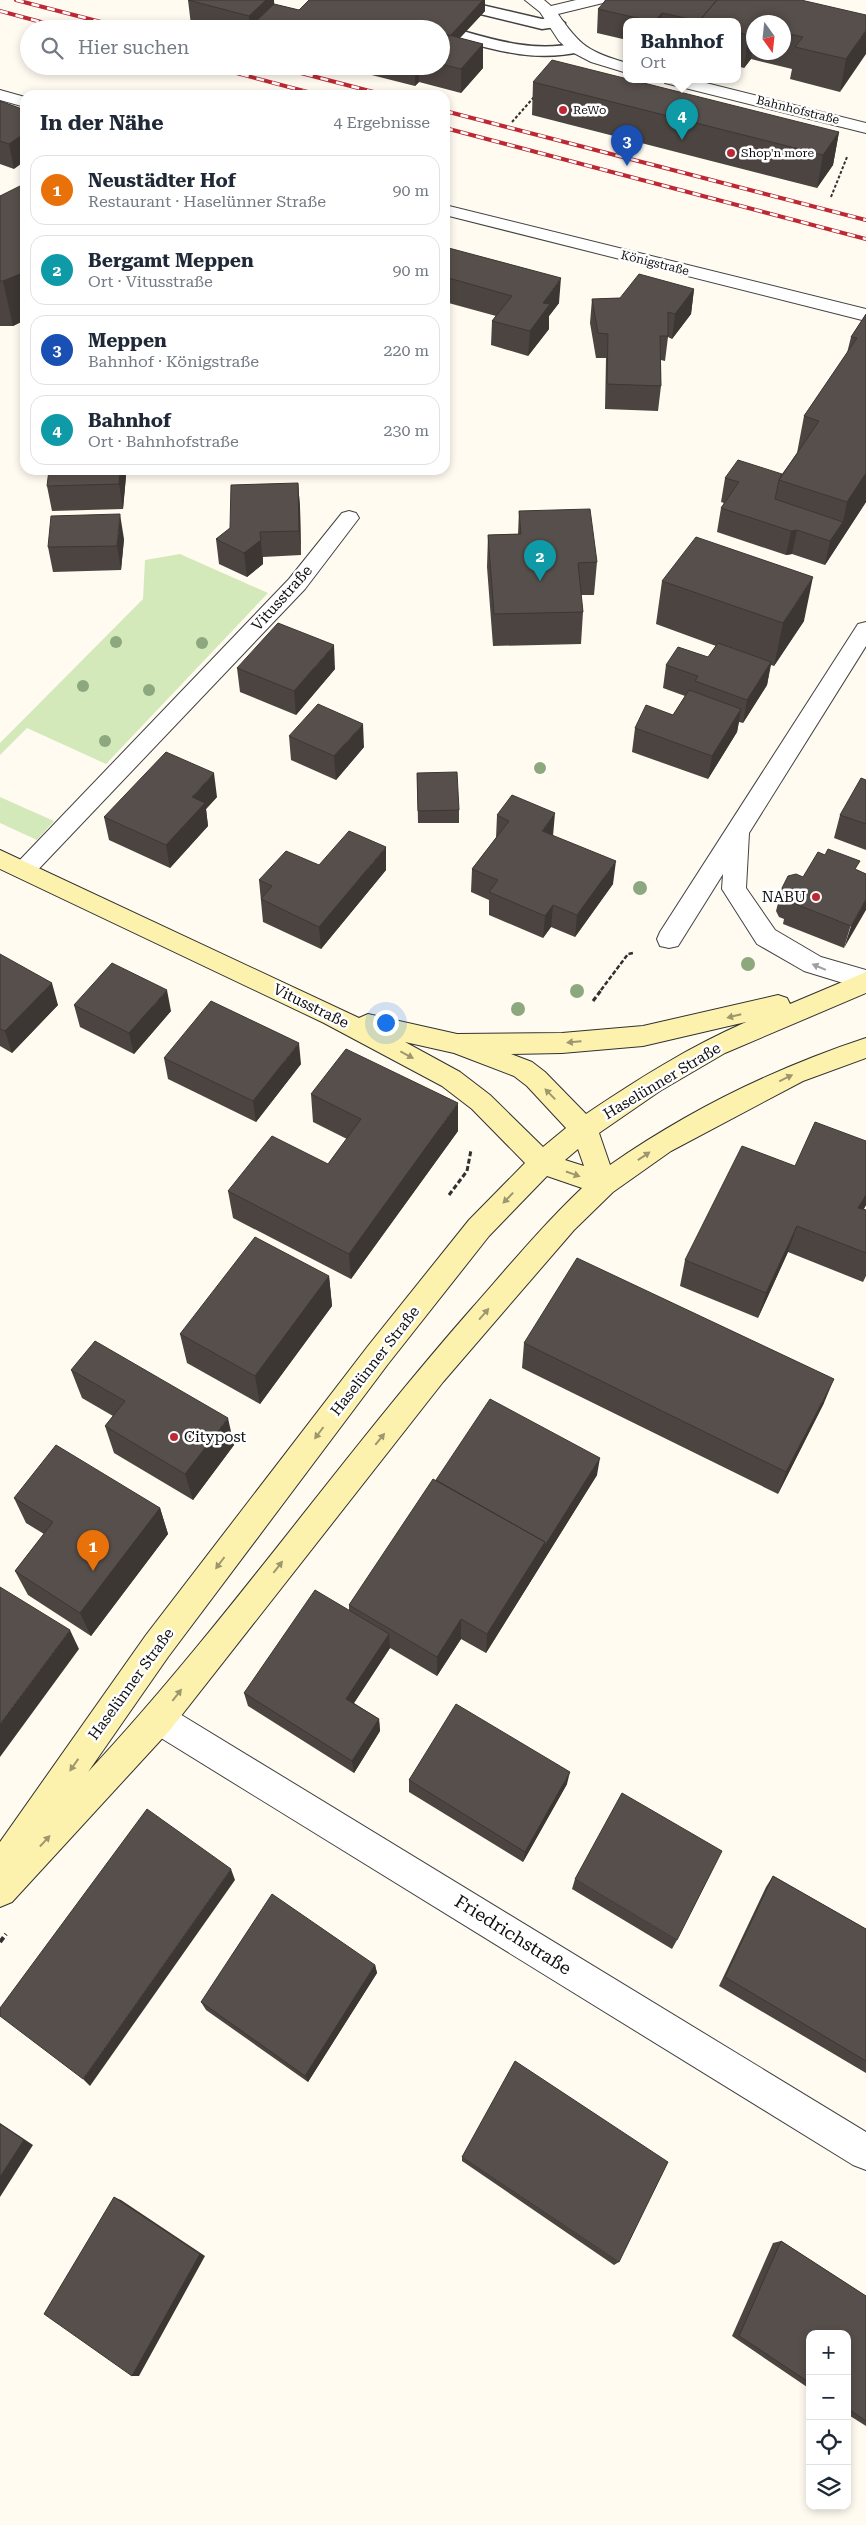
<!DOCTYPE html>
<html lang="de">
<head>
<meta charset="utf-8">
<style>
  body { margin:0; font-family:"Roboto Serif",serif; background:#f6f6f7; color:#1f2937 }
  .controls { position:absolute; right:15px; bottom:15px; display:grid; overflow:hidden; border-radius:10px; box-shadow:0 2px 8px #0003 }
  .controls button { width:45px; height:45px; display:grid; place-items:center; padding:0; border:0; border-bottom:1px solid #e0e1e3; background:#fff; color:#1f2937; font:25px sans-serif }
  .compass { position:absolute; left:746px; top:15px; width:45px; height:45px; border-radius:50%; background:#fff; box-shadow:0 2px 8px #0003; rotate:165deg }
  .you { position:absolute; left:385px; top:1022px; width:18px; height:18px; margin:-12px; border:4px solid #fff; border-radius:50%; background:#1a73e8; box-shadow:0 0 0 8px #1a73e833 }
  .badge { display:grid; place-items:center; width:32px; height:32px; border-radius:50%; background:#2563eb; color:#fff; font-size:16px; font-weight:700 }
  .pin { position:absolute; translate:-50% -41px; filter:drop-shadow(0 1px 2px #0008) }
  .pin::after { content:''; position:absolute; top:26px; width:18px; height:15px; background:inherit; clip-path:polygon(0 0,100% 0,50% 100%) }
  .popup { position:absolute; left:623px; top:18px; width:118px; height:65px; box-sizing:border-box; display:grid; place-content:center; border-radius:10px; background:#fff; filter:drop-shadow(0 1px 4px #0005); font-size:16px; white-space:nowrap; color:#747a83 }
  .popup b { font-size:19px; color:#1f2937 }
  .popup::after { content:''; position:absolute; left:50%; top:100%; margin-left:-10px; border:10px solid transparent; border-top-color:#fff }
  .list { margin:0; padding:0; list-style:none }
  h2 { display:flex; justify-content:space-between; align-items:center; height:65px; margin:0; padding:0 20px; font-size:21px }
  h2 small { font-size:16px; font-weight:400; color:#747a83 }
  .list li { display:grid; grid-template-columns:32px 1fr auto; gap:15px; align-items:center; box-sizing:border-box; height:70px; margin:0 10px 10px; padding:0 10px; border:1px solid #e0e1e3; border-radius:15px }
  .list b { display:block; font-size:19px; white-space:nowrap }
  .list p { margin:0; font-size:16px; white-space:nowrap; color:#747a83 }
  .list em { font-size:16px; font-style:normal; color:#747a83 }
  .icon { flex:none; width:28px; height:28px; fill:none; stroke:currentColor; stroke-width:2; stroke-linecap:round; stroke-linejoin:round }
  .map { position:relative; flex:none; width:866px; height:2525px; overflow:hidden }
  .search { position:absolute; background:#fff; box-shadow:0 2px 8px #0003; left:20px; top:20px; width:430px; height:55px; display:flex; align-items:center; gap:12px; box-sizing:border-box; padding:0 18px; border-radius:28px; color:#747a83; font-size:19px }
  .panel { position:absolute; background:#fff; box-shadow:0 2px 8px #0003; left:20px; top:90px; width:430px; height:385px; border-radius:15px }
  .map>svg:first-child { display:block }
  .green { fill:#d4e9ba }
  .lines { fill:none; stroke-linecap:round; stroke-linejoin:round }
  .lane-casing { stroke:#424242; stroke-width:3 }
  .street-casing { stroke:#424242; stroke-width:2 }
  .secondary-casing { stroke:#313131; stroke-width:2 }
  .path-far3 { stroke:#313131; stroke-width:2; stroke-dasharray:3 2; stroke-linecap:butt }
  .path-far2 { stroke:#313131; stroke-width:2.5; stroke-dasharray:4.5 2; stroke-linecap:butt }
  .path-far1 { stroke:#313131; stroke-width:3; stroke-dasharray:5 2.5; stroke-linecap:butt }
  .path { stroke:#313131; stroke-width:4; stroke-dasharray:6 3; stroke-linecap:butt }
  .lane { fill:#fff; fill-rule:evenodd }
  .street { fill:#fff; fill-rule:evenodd }
  .secondary { fill:#fdf2ad; fill-rule:evenodd }
  .rail-casing { stroke:#bc2934; stroke-width:4 }
  .rail { stroke:#fff; stroke-width:2.5; stroke-dasharray:8; stroke-linecap:butt }
  .tree { fill:#8da87e }
  .wall { fill:#4b4440; fill-rule:evenodd }
  .shaded-wall { fill:#3d3734 }
  .building { fill:#574f4b; stroke:#3d3734 }
  .oneway { fill:#9f9f9f }
  .oneway2 { fill:#9e976e }
  .poi-dot { fill:#bc2934; stroke:#fff; stroke-width:2 }
  .labels { text-anchor:middle; stroke-width:5; stroke-linejoin:round; paint-order:stroke }
  .far-poi-label { font-size:12px; fill:#0f0f0f; stroke:#fff; text-anchor:start }
  .far-street-label { font-size:12px; fill:#0f0f0f; stroke:#fff }
  .street-label { font-size:15px; fill:#0f0f0f; stroke:#fff }
  .poi-label { font-size:15px; fill:#0f0f0f; stroke:#fff; text-anchor:end }
  .near-street-label { font-size:18px; fill:#0f0f0f; stroke:#fff }
</style>
</head>
<body>
<div class="map">
<svg width="866" height="2525" viewBox="0 0 866 2525">
  <rect width="100%" height="100%" fill="#fffbf0"/>
  <path class="green" d="M180 554 268 593 106 764 27 728 0 755V743L143 599 145 560Z
    M0 797 54 821 37 840 0 823Z"/>
  <g class="lines">
    <defs>
      <path id="lane" d="M432 0H460L542 19 557 18 565 23 563 26 542 29 435 3Z
        M441 25C487 37 529 54 577 43L585 48 583 51C533 64 489 48 441 35V29H434Z"/>
      <path id="street" d="M525 0H544L551 6 576 0H605L603 3 558 14C580 46 589 52 627 63V73L591 62 570 51 559 41 540 12Z
        M663 79H690L866 123V133L665 83Z
        M0 90 25 97V107L0 100Z
        M445 205 866 309V321L445 215Z
        M349 511 356 513 359 518 305 589 32 876 24 879 16 876 12 870 16 864 289 579 342 513Z
        M866 622V646L749 833 746 888 775 930 821 957 866 970V990L804 971 757 944 722 889 723 874 678 946 669 948 660 946 657 939 660 932 858 624Z
        M159 1703 170 1708 866 2132V2170L853 2165 148 1730 143 1719 148 1708Z"/>
      <path id="secondary" d="M0 850 359 1018 368 1014 457 1034 562 1033 643 1026 778 995 787 998 790 1004 866 972V993L725 1053 660 1091 599 1133 610 1165C689 1110 775 1068 866 1038V1058L803 1081 671 1151 613 1192 574 1230 443 1382 170 1730 12 1902 0 1907V1842L146 1635 368 1346 469 1220 525 1163 472 1109 442 1086 324 1023 0 869ZM746 1022C689 1047 638 1079 586 1114L545 1072 532 1062 511 1054 562 1053 643 1046ZM405 1042 454 1053 514 1076 527 1086 566 1128 543 1147 490 1095 460 1072ZM578 1149 584 1166 565 1160ZM547 1176 582 1188C543 1225 509 1266 473 1307 340 1458 225 1625 88 1772L168 1657 388 1364 489 1236Z"/>
    </defs>
    <use href="#lane" class="lane-casing"/>
    <use href="#street" class="street-casing"/>
    <use href="#secondary" class="secondary-casing"/>
    <path class="path-far3" d="M299 67 301 66
      M283 95 286 92
      M512 122 535 96
      M831 197 847 157"/>
    <path class="path-far2" d="M601 990 628 954 633 953"/>
    <path class="path-far1" d="M593 1001 602 989
      M449 1195 467 1171 471 1150"/>
    <path class="path" d="M0 1942 6 1934"/>
    <use href="#lane" class="lane"/>
    <use href="#street" class="street"/>
    <use href="#secondary" class="secondary"/>
    <defs>
      <path id="rail" d="M16 0 128 29
        M0 11 67 29
        M210 66 319 95
        M274 66 385 95
        M445 111 866 220
        M445 128 866 239"/>
    </defs>
    <use href="#rail" class="rail-casing"/>
    <use href="#rail" class="rail"/>
  </g>
  <g class="tree">
    <circle cx="116" cy="642" r="6"/>
    <circle cx="202" cy="643" r="6"/>
    <circle cx="83" cy="686" r="6"/>
    <circle cx="149" cy="690" r="6"/>
    <circle cx="105" cy="741" r="6"/>
    <circle cx="540" cy="768" r="6"/>
    <circle cx="640" cy="888" r="7"/>
    <circle cx="748" cy="964" r="7"/>
    <circle cx="577" cy="991" r="7"/>
    <circle cx="518" cy="1009" r="7"/>
  </g>
  <path class="wall" d="M188 0H274V4L299 10 485 0V11L460 38 483 44V68L461 93 419 82 415 86 336 66H441V29H207L191 25Z
    M598 9 866 15 840 92 790 79 792 69 751 59 744 68 737 66V21H627V40L597 33ZM754 22H784V52H754Z
    M533 82 839 132 833 165 817 188 532 115Z
    M0 101 25 110 14 169 0 164Z
    M25 188V320L13 326H0V196Z
    M445 247 559 303 549 316V329L528 356 491 345 492 321 496 316 445 302Z
    M694 289 691 314 672 339 668 337 665 361 661 360V386L658 411 605 409 606 358H596L590 323 592 299 620 298Z
    M866 314V502L825 565 792 554 786 555 717 532 721 508 724 503 721 502 725 478 782 474 797 453 804 416 847 353 851 337Z
    M126 476 123 509 52 511 47 486Z
    M298 483 300 507 301 555 263 557V564L247 577 219 564 216 539Z
    M519 511 597 562 594 595H581L583 612 581 644 493 646 487 567 488 535 518 534Z
    M124 539 121 570 53 572 48 547Z
    M662 581 804 621 774 666 771 665 767 685 743 723 739 722 737 732 708 779 632 752 635 728 673 715 685 696 663 688 666 665 708 657 716 646 656 624Z
    M237 668 335 669 296 715 240 692Z
    M289 736 364 747 336 780 291 760Z
    M417 773 459 810V823H418Z
    M866 780V850L834 838 840 815Z
    M217 797 206 809 208 826 170 868 109 840 104 817Z
    M497 815 553 836 613 884 575 937 551 927 543 938 489 915V900L471 892 472 869 496 838Z
    M319 865 386 870 321 949 263 922 259 880Z
    M857 870 866 874 844 948 783 924 784 919 779 917 776 911 782 888 803 877Z
    M0 954 58 1005 12 1053 0 1046Z
    M74 1005 171 1011 134 1054 80 1027Z
    M164 1058 301 1064 256 1122 168 1079Z
    M311 1094 458 1131 351 1279 233 1218 228 1191 328 1164 347 1139 313 1122Z
    M866 1141V1205L864 1209 866 1210V1276L863 1282 788 1252 758 1318 680 1286 685 1260 795 1166Z
    M329 1276 332 1306 260 1404 187 1363 180 1334Z
    M524 1343 824 1403 778 1494 522 1368Z
    M71 1370 234 1445 193 1500 114 1453 105 1426 113 1416 82 1398Z
    M597 1475 486 1653 461 1639 437 1676 390 1648 354 1703 379 1719 380 1731 354 1773 248 1706 244 1693 349 1610V1605L436 1480Z
    M14 1498 160 1508 168 1534 91 1636 28 1595 15 1571 44 1534 26 1523Z
    M409 1780 567 1784 523 1862 409 1792Z
    M773 1876 866 1929V2073L719 1986 766 1887Z
    M575 1879 677 1940 672 1949 572 1889Z
    M375 1965 377 1973 308 2082 206 2010 201 2002Z
    M462 2157 619 2262 614 2265 462 2161Z
    M781 2241 866 2296V2426L847 2414V2334H810V2389L732 2336 773 2243Z"/>
  <path class="shaded-wall" d="M266 0H274L275 17 250 27 249 16Z
    M483 0H485V11L441 58V45Z
    M662 13 661 21H655Z
    M754 28V39L751 59 744 68 748 35Z
    M866 30V54L840 92 846 59Z
    M483 44V68L461 93V69Z
    M419 69V82L415 86V73Z
    M839 132 833 165 817 188 823 155Z
    M25 133V161L14 169 9 144Z
    M25 272V320L13 326 3 281Z
    M561 278 559 303 549 316V329L528 356 530 331 543 303Z
    M694 289 691 314 672 339 675 314Z
    M120 470H125L126 476 123 509 119 484Z
    M866 473V502L825 565 830 541 843 522 847 502Z
    M298 483 300 507 301 555 299 531Z
    M120 514 124 539 121 570 117 546Z
    M797 530 792 554 786 555 791 531Z
    M260 532 263 564 247 577 244 553Z
    M813 577 804 621 774 666 783 623Z
    M334 645 335 669 296 715 294 691Z
    M771 662 767 685 743 723 747 700Z
    M741 709 737 732 708 779 712 756Z
    M363 724 364 747 336 780 334 756Z
    M214 773 217 797 206 809 208 826 170 868 166 845 192 797Z
    M555 813 553 836 542 831Z
    M386 847V870L321 949 319 927Z
    M616 861 613 884 575 937 577 915Z
    M866 899V910L844 948 851 926Z
    M553 905 551 927 543 938 545 916Z
    M52 983 58 1005 12 1053 5 1031Z
    M167 990 171 1011 134 1054 129 1033Z
    M299 1043 301 1064 256 1122 253 1101Z
    M458 1103V1131L351 1279 349 1254Z
    M866 1195V1205L848 1234 858 1208Z
    M797 1226 788 1252 758 1318 766 1293Z
    M329 1276 332 1306 260 1404 255 1376Z
    M834 1379 824 1403 778 1494 786 1472Z
    M228 1418 234 1445 193 1500 185 1474Z
    M600 1458 597 1475 486 1653 487 1634 545 1542Z
    M160 1508 168 1534 91 1636 80 1613Z
    M461 1619V1639L437 1676V1657Z
    M70 1630 79 1649 0 1757V1724Z
    M389 1634 390 1648 348 1712 346 1699Z
    M379 1719 380 1731 354 1773 352 1761Z
    M570 1772 567 1784 523 1862 525 1852Z
    M231 1869 235 1880 90 2086 83 2079Z
    M375 1965 377 1973 308 2082 305 2076Z
    M0 2123 33 2145 0 2197Z
    M114 2197 121 2200 205 2256 139 2376H132Z"/>
  <path class="building" d="M188 0H266L249 16Z
    M309 0H483L450 36 441 33V29H258L250 27 274 4 299 10Z
    M606 0H717L699 21 662 13 655 21H650L598 9Z
    M717 0H801L866 15V30L846 59 795 47 803 37 784 33V22H754V28L748 35 737 32V21H699Z
    M441 33 483 44 461 69 441 64Z
    M552 60 839 132 823 155 533 82Z
    M388 66H413V68L419 69 415 73Z
    M0 101 25 110V133L9 144 0 141Z
    M22 185 25 188V272L3 281H0V196Z
    M445 247 561 278 543 303 550 304 530 331 492 321 512 296 445 277Z
    M639 274 694 289 675 314 668 312V336H660L661 386 607 384 608 334 598 333 592 299 620 298Z
    M866 314V473L847 502 779 480 819 421 804 416 857 338 851 337Z
    M738 460 782 474 779 480 775 499 843 522 830 541 797 530 791 531 721 508 739 482 725 478Z
    M49 470H120L119 484 47 486Z
    M298 483 299 531 260 532 261 540 244 553 216 539 230 528 231 485Z
    M590 509 597 562 578 563 583 612 494 614 488 535 521 534 519 511Z
    M120 514 117 546 48 547 51 516Z
    M696 537 813 577 783 623 662 581Z
    M278 623 334 645 294 691 237 668Z
    M718 643 771 662 747 700 695 681 698 676 666 665 678 647 708 657Z
    M689 690 741 709 712 756 635 728 646 705 673 715Z
    M318 704 363 724 334 756 289 736Z
    M166 752 214 773 192 797 205 803 166 845 104 817Z
    M457 772 459 810 418 811 417 773Z
    M861 778 866 780V824L840 815Z
    M512 795 555 813 542 831 616 861 577 915 553 905 545 916 489 892 498 880 472 869 509 821 497 815Z
    M349 831 386 847 319 927 261 899 272 886 259 880 286 851 319 865Z
    M828 849 860 861 855 869 866 874V899L851 926 788 901 791 897 785 894 782 888 788 876 796 874 803 877 818 852 825 855Z
    M0 954 52 983 5 1031 0 1029Z
    M112 963 167 990 129 1033 74 1005Z
    M211 1001 299 1043 253 1101 164 1058Z
    M346 1049 458 1103 349 1254 228 1191 272 1136 328 1164 361 1119 311 1094Z
    M815 1122 866 1141V1195L858 1208 866 1210V1253L797 1226 766 1293 685 1260 742 1146 795 1166Z
    M255 1237 329 1276 255 1376 180 1334Z
    M577 1258 834 1379 786 1472 524 1343Z
    M95 1341 228 1418 185 1474 105 1426 125 1401 71 1370Z
    M490 1399 600 1458 544 1547 545 1542 436 1480Z
    M56 1445 160 1508 80 1613 15 1571 53 1522 14 1498Z
    M433 1479 545 1542 487 1634 461 1619 437 1657 349 1605Z
    M0 1587 70 1630 0 1724Z
    M315 1590 389 1634 346 1699 379 1719 352 1761 244 1693Z
    M456 1704 570 1772 525 1852 409 1780Z
    M622 1793 722 1851 677 1940 575 1879Z
    M147 1809 231 1869 83 2079 0 2016V2008Z
    M773 1876 866 1929V2061L725 1977Z
    M272 1894 375 1965 305 2076 201 2002Z
    M515 2061 668 2162 619 2262 462 2157Z
    M0 2124 24 2140 0 2177Z
    M114 2197 200 2254 132 2376 44 2314Z
    M781 2241 866 2296V2421L847 2408V2334H810V2383L739 2336Z"/>
  <defs><path id="oneway-solid" d="M-6-.8H1V-3.2L6.5 0L1 3.2V.8H-6Z" transform="scale(1.25)"/></defs>
  <use class="oneway" href="#oneway-solid" transform="translate(819 967) rotate(-157)"/>
  <g class="oneway2">
    <use href="#oneway-solid" transform="translate(734 1016) rotate(166)"/>
    <use href="#oneway-solid" transform="translate(574 1042) rotate(175)"/>
    <use href="#oneway-solid" transform="translate(407 1055) rotate(28)"/>
    <use href="#oneway-solid" transform="translate(786 1078) rotate(-26)"/>
    <use href="#oneway-solid" transform="translate(550 1094) rotate(-134)"/>
    <use href="#oneway-solid" transform="translate(644 1156) rotate(-34)"/>
    <use href="#oneway-solid" transform="translate(573 1174) rotate(19)"/>
    <use href="#oneway-solid" transform="translate(508 1198) rotate(134)"/>
    <use href="#oneway-solid" transform="translate(484 1314) rotate(-49)"/>
    <use href="#oneway-solid" transform="translate(319 1433) rotate(127)"/>
    <use href="#oneway-solid" transform="translate(380 1439) rotate(-51)"/>
    <use href="#oneway-solid" transform="translate(220 1563) rotate(127)"/>
    <use href="#oneway-solid" transform="translate(278 1567) rotate(-52)"/>
    <use href="#oneway-solid" transform="translate(177 1695) rotate(-52)"/>
    <use href="#oneway-solid" transform="translate(74 1765) rotate(125)"/>
    <use href="#oneway-solid" transform="translate(45 1841) rotate(-47)"/>
  </g>
  <g class="poi-dot">
    <circle cx="563" cy="110" r="5"/>
    <circle cx="731" cy="153" r="5"/>
    <circle cx="816" cy="897" r="5"/>
    <circle cx="174" cy="1437" r="5"/>
  </g>
  <g class="labels">
    <g class="far-poi-label">
      <text x="573" y="114">ReWo</text>
      <text x="741" y="157">Shop'n more</text>
    </g>
    <g class="far-street-label">
      <text transform="translate(798 110) rotate(14)" y="4">Bahnhofstraße</text>
      <text transform="translate(655 263) rotate(14)" y="4">Königstraße</text>
    </g>
    <g class="street-label">
      <text transform="translate(282 598) rotate(-48)" y="5">Vitusstraße</text>
      <text transform="translate(311 1006) rotate(26)" y="5">Vitusstraße</text>
      <text transform="translate(662 1081) rotate(-31)" y="5">Haselünner Straße</text>
      <text transform="translate(375 1361) rotate(-52)" y="5">Haselünner Straße</text>
      <text transform="translate(131 1684) rotate(-54)" y="5">Haselünner Straße</text>
    </g>
    <g class="poi-label">
      <text x="806" y="902">NABU</text>
      <text x="184" y="1442" text-anchor="start">Citypost</text>
    </g>
    <g class="near-street-label">
      <text transform="translate(513 1935) rotate(32)" y="6">Friedrichstraße</text>
    </g>
  </g>
</svg>
<div class="controls">
<button>+</button>
<button>−</button>
<button><svg class="icon" aria-label="locate" viewBox="0 0 24 24"><circle cx="12" cy="12" r="6"/><path d="M12 2v4M12 18v4M2 12h4M18 12h4"/></svg></button>
<button><svg class="icon" aria-label="layers" viewBox="0 0 24 24"><path d="M12 4l9 5-9 5-9-5zM3 14l9 5 9-5"/></svg></button>
</div>
<svg class="compass" viewBox="-18 -18 36 36"><path d="M0-13l5 13h-10z" fill="#e53935"/><path d="M0 13l5-13h-10z" fill="#747a83"/></svg>
<div class="you"></div>
<div class="pin badge" style="left:93px;top:1571px;background:#e8710a">1</div>
<div class="pin badge" style="left:540px;top:581px;background:#0f9aa8">2</div>
<div class="pin badge" style="left:627px;top:166px;background:#1a4fb4">3</div>
<div class="pin badge" style="left:682px;top:140px;background:#0f9aa8">4</div>
<div class="popup"><b>Bahnhof</b>Ort</div>
<div class="search"><svg class="icon" aria-label="search" viewBox="0 0 24 24"><circle cx="10" cy="10" r="6"/><path d="M15 15l6 6"/></svg>Hier suchen</div>
<section class="panel">
<h2>In der Nähe<small>4 Ergebnisse</small></h2>
<ul class="list">
<li><span class="badge" style="background:#e8710a">1</span><div><b>Neustädter Hof</b><p>Restaurant · Haselünner Straße</p></div><em>90 m</em></li>
<li><span class="badge" style="background:#0f9aa8">2</span><div><b>Bergamt Meppen</b><p>Ort · Vitusstraße</p></div><em>90 m</em></li>
<li><span class="badge" style="background:#1a4fb4">3</span><div><b>Meppen</b><p>Bahnhof · Königstraße</p></div><em>220 m</em></li>
<li><span class="badge" style="background:#0f9aa8">4</span><div><b>Bahnhof</b><p>Ort · Bahnhofstraße</p></div><em>230 m</em></li>
</ul>
</section>
</div>
</body>
</html>
